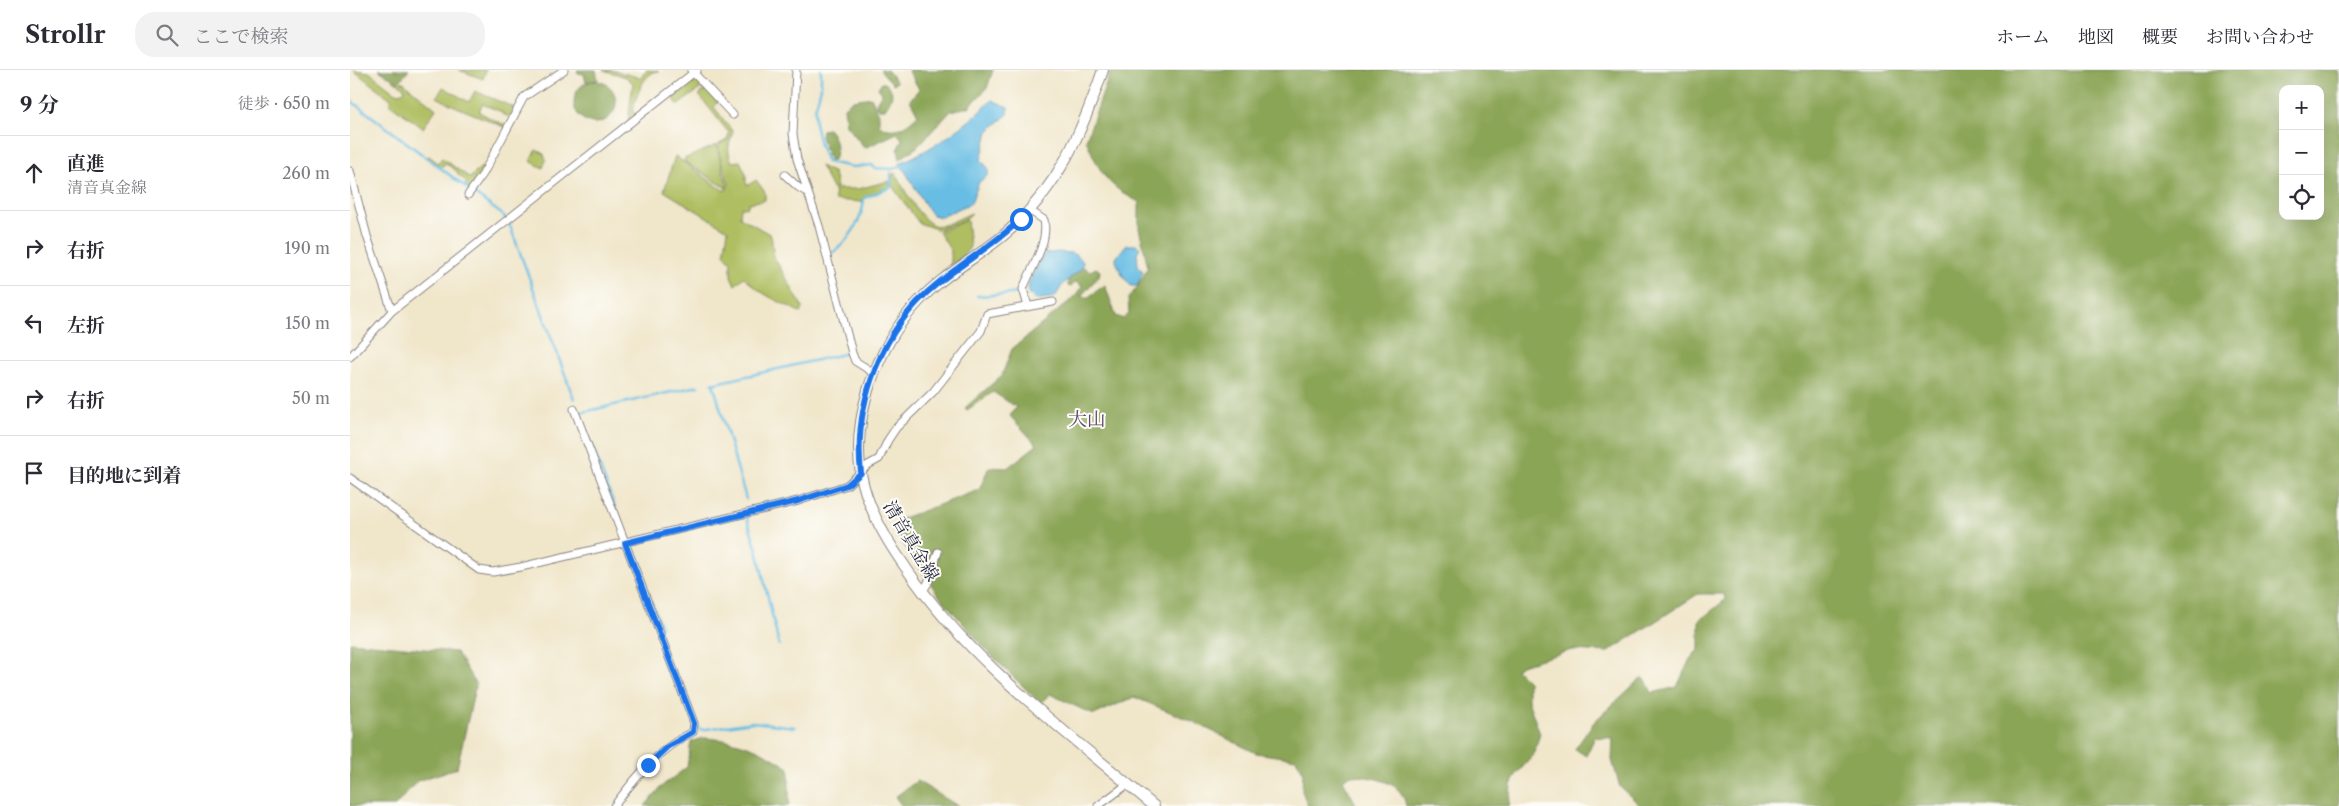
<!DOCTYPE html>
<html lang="ja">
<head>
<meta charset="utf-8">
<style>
  body { margin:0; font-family:"Libre Caslon Text","Noto Serif JP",serif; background:#f2f2f3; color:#2b2b33 }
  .controls { position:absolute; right:15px; top:15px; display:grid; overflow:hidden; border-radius:10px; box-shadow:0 5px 20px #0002 }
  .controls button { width:45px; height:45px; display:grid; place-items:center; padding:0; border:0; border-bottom:1px solid #e1e1e2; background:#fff; color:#2b2b33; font:25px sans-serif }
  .stop { position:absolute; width:15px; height:15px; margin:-11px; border:4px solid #1a73e8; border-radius:50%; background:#fff }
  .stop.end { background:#1a73e8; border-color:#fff; box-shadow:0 1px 5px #0008 }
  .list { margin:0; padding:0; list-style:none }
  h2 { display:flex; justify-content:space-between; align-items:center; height:65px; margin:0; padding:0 20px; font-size:21px }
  h2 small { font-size:16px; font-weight:400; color:#7c7c81 }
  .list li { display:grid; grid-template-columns:32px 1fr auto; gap:15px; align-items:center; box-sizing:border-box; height:75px; padding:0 20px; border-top:1px solid #e1e1e2 }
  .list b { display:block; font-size:19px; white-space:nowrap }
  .list p { margin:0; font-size:16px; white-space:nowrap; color:#7c7c81 }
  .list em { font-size:16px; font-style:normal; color:#7c7c81 }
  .icon { flex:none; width:28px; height:28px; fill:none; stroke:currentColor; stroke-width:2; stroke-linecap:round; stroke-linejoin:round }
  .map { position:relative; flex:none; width:1989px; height:736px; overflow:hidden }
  header { display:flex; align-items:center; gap:30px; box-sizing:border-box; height:70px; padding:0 25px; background:#fff; border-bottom:1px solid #e1e1e2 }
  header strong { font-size:24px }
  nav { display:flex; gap:28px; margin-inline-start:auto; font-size:18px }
  .search { width:350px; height:45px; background:#f2f2f3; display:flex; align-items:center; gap:12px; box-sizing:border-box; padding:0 18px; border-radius:20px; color:#7c7c81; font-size:19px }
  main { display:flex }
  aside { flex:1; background:#fff }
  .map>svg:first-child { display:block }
  .green { fill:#afbe61; stroke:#68704e }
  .forest { fill:#8ba557; stroke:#566449; fill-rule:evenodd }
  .water { fill:#67bde4; stroke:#447090 }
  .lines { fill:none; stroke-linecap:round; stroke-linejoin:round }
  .stream { stroke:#67bde4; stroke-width:2.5 }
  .street-casing { stroke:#898482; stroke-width:9 }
  .secondary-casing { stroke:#898482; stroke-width:12 }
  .street { stroke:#fff; stroke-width:7 }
  .secondary { stroke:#fff; stroke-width:10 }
  .route { stroke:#1a73e8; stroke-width:6 }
  .labels { text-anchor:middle; stroke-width:4; stroke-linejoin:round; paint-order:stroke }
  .street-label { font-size:18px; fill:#22223b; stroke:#fdfcf7 }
  .neighbourhood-label { font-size:19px; fill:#60496e; stroke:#fdfcf7 }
</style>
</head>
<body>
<header>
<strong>Strollr</strong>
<div class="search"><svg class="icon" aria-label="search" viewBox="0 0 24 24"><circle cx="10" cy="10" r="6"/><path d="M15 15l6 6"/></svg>ここで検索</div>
<nav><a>ホーム</a><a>地図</a><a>概要</a><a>お問い合わせ</a></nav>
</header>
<main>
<aside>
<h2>9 分<small>徒歩 · 650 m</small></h2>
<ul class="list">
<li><svg class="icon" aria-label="ahead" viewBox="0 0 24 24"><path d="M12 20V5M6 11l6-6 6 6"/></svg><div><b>直進</b><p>清音真金線</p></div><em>260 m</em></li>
<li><svg class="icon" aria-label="right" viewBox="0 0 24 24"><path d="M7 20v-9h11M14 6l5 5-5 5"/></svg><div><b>右折</b></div><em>190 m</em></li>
<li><svg class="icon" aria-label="left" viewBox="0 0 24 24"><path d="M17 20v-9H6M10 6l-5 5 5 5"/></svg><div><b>左折</b></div><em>150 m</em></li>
<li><svg class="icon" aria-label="right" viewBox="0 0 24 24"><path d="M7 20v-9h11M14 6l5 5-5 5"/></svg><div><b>右折</b></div><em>50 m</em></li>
<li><svg class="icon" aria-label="arrive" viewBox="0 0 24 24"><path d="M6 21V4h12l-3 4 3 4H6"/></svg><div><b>目的地に到着</b></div></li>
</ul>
</aside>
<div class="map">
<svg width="1989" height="736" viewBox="0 0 1989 736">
  <rect width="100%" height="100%" fill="#fdfcf7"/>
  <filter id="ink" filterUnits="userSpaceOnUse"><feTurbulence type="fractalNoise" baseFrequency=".02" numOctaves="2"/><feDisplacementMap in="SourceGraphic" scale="10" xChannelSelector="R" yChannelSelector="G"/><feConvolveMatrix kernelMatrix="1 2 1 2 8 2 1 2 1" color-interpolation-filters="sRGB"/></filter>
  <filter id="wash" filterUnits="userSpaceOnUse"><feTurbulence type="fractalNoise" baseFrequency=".0096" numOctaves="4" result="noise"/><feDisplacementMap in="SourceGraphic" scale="20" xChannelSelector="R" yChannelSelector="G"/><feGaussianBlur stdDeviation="1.12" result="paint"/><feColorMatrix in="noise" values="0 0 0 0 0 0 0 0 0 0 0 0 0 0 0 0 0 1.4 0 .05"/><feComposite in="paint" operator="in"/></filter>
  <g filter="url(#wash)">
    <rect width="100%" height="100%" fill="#f0e6ca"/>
    <path class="green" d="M3 0 19 2 46 23 53 22 55 19 49 14 52 11 86 39 73 58 40 34 41 29Z
      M109 0H136L133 9Z
      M253 0H262L291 8 296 0 309 1C293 2 286 27 283 41L285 45 278 50 283 13 276 7Z
      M342 8 353 17 328 35 321 24Z
      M93 17 119 32 125 21 165 38 160 47 152 44V42L132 34 129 42 156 56 154 57C133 47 105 38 87 27Z
      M355 20 367 31 364 37 383 62C379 74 376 80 382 92L390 91 396 104V114L398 115 406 110 415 122V130L399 133 397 138 391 137 390 147 421 165 424 187 453 238 451 243C428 230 413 227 394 207L385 215 381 206V192L374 185 378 160 314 121 325 86 373 120H376L379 114 369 84V74L377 70 379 63 349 25Z
      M367 75 373 102 377 113 376 118 335 92 334 89Z
      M186 80 193 83 196 89 193 98 180 91Z
      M79 86 88 93 92 88 120 108 130 98 136 96 120 119 115 115 117 112 107 104 108 102 95 93 91 98 77 87Z
      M470 96 484 103 487 117 483 120Z
      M545 103C553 116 572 157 589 156 599 155 613 146 622 143L616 149 589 160 569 153 542 116V105Z
      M539 111 540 117 513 128 512 132 485 130 484 121 487 119H508Z
      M617 150 620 177 609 191 601 195V181L589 162Z"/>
    <path class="forest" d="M29 0H59L48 13Z
      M227 0H246L248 10 236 12 234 4 228 3Z
      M530 0H537L547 12 543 14Z
      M558 0H643L637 18 619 37 601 41 567 77 550 89 548 79 552 69 547 63 515 78 496 55 494 37 503 30 521 27 529 44V55C545 65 556 56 568 45L560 30 569 19Z
      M761 0H1989V736H1291L1270 717 1262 690 1263 668 1245 667 1236 686 1225 679 1244 652 1291 608 1296 610 1302 623 1327 617 1340 589 1349 579V551L1375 530 1374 524H1348L1258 582 1222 580 1171 595 1166 599 1178 611V631L1190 664 1183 685 1166 705 1161 715 1159 736H1056C1052 709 1022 708 1001 705L993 710 1007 736H958L952 721 953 701 946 689 906 683 844 652 784 627 744 645 700 624 690 633 639 583 589 526 543 459 551 449 629 420 639 397 657 398 687 375 660 346 666 337 643 322 617 340 615 338 652 305 662 279 728 224 732 216 726 212 721 217 718 216V210L733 197 740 201 746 198 750 201 749 206 731 226 737 228 755 215 766 246 774 249 779 243 778 229 788 216 798 197 789 158V132C756 115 751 104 736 70ZM1933 19H1970V146H1933Z
      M224 32a21 21 0 1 1 42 0a21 21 0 1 1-42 0Z
      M531 13H535C546 21 542 29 535 39H529L526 33 532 23 528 18Z
      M478 59C486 67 488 79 484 90H479L471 67 472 60Z
      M0 572 106 582 126 614 107 698 67 711 45 736H0Z
      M353 668C391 670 408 678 439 698V736H295L312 716 337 697 341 672Z
      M567 711 608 736H552L545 727Z"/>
    <path class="water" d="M642 30 658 37V44L638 61 631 90 638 98V105L629 112 621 133 590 147 581 144 550 93C585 78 615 57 642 30Z
      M776 175H787L790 178 787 182 788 197 793 201 787 216H781C775 209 766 197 766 188Z
      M707 182 721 183 728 186 733 192 732 198 713 214 705 227 685 230 678 223 679 212 694 184Z"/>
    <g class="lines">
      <path class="stream" d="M471 0V18L465 39V53L470 75 477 92 503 97 522 95 525 98 543 99 553 95
        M0 30 154 146 159 153 224 329
        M481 184C499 171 513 150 514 128L541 117V103
        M627 226 673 223
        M363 313 396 429
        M362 314 498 283
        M397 448 407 480 429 575
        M311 557 229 343 348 316
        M346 653 350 660 403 652 445 657"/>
    </g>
  </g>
  <g filter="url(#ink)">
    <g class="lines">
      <defs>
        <path id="street" d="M341 0 383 45
          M446 0 443 64 447 89 469 156 502 283 505 291 524 303
          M0 101 17 166 42 241
          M435 105 448 117 458 123
          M118 125 133 104 174 27 214 0
          M678 236 673 219C681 198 699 173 694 150L679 140
          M0 287 42 241 347 0
          M224 339 344 653 343 662C310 677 286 707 264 736
          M0 408 129 500 143 502 171 497 448 431 497 415 518 395 529 389 538 370 546 358 583 322 631 261 637 244 703 232
          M572 522 578 513 588 482
          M748 736 778 714"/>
        <path id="secondary" d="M753 0C731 64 708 119 655 164 627 188 594 204 569 231 545 256 529 287 518 320 510 348 506 375 511 404 517 438 536 470 556 498 621 594 716 661 804 736"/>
      </defs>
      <use href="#street" class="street-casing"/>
      <use href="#secondary" class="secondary-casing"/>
      <use href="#street" class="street"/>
      <use href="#secondary" class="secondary"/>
    </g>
  </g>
  <g class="lines" filter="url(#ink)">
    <path class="route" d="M298 695 317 677 343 662 344 653 275 473 448 431 497 415 511 403C503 333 532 258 587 214 615 191 645 174 671 149"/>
  </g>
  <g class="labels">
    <g class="street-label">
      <text transform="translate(561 471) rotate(59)" y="6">清音真金線</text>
    </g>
    <g class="neighbourhood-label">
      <text x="737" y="356">大山</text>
    </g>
  </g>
</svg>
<div class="controls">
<button>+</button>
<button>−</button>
<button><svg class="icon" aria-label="locate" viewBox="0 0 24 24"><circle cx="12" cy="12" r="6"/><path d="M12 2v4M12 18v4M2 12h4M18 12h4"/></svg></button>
</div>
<div class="stop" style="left:671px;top:149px"></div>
<div class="stop end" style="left:298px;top:695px"></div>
</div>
</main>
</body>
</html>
